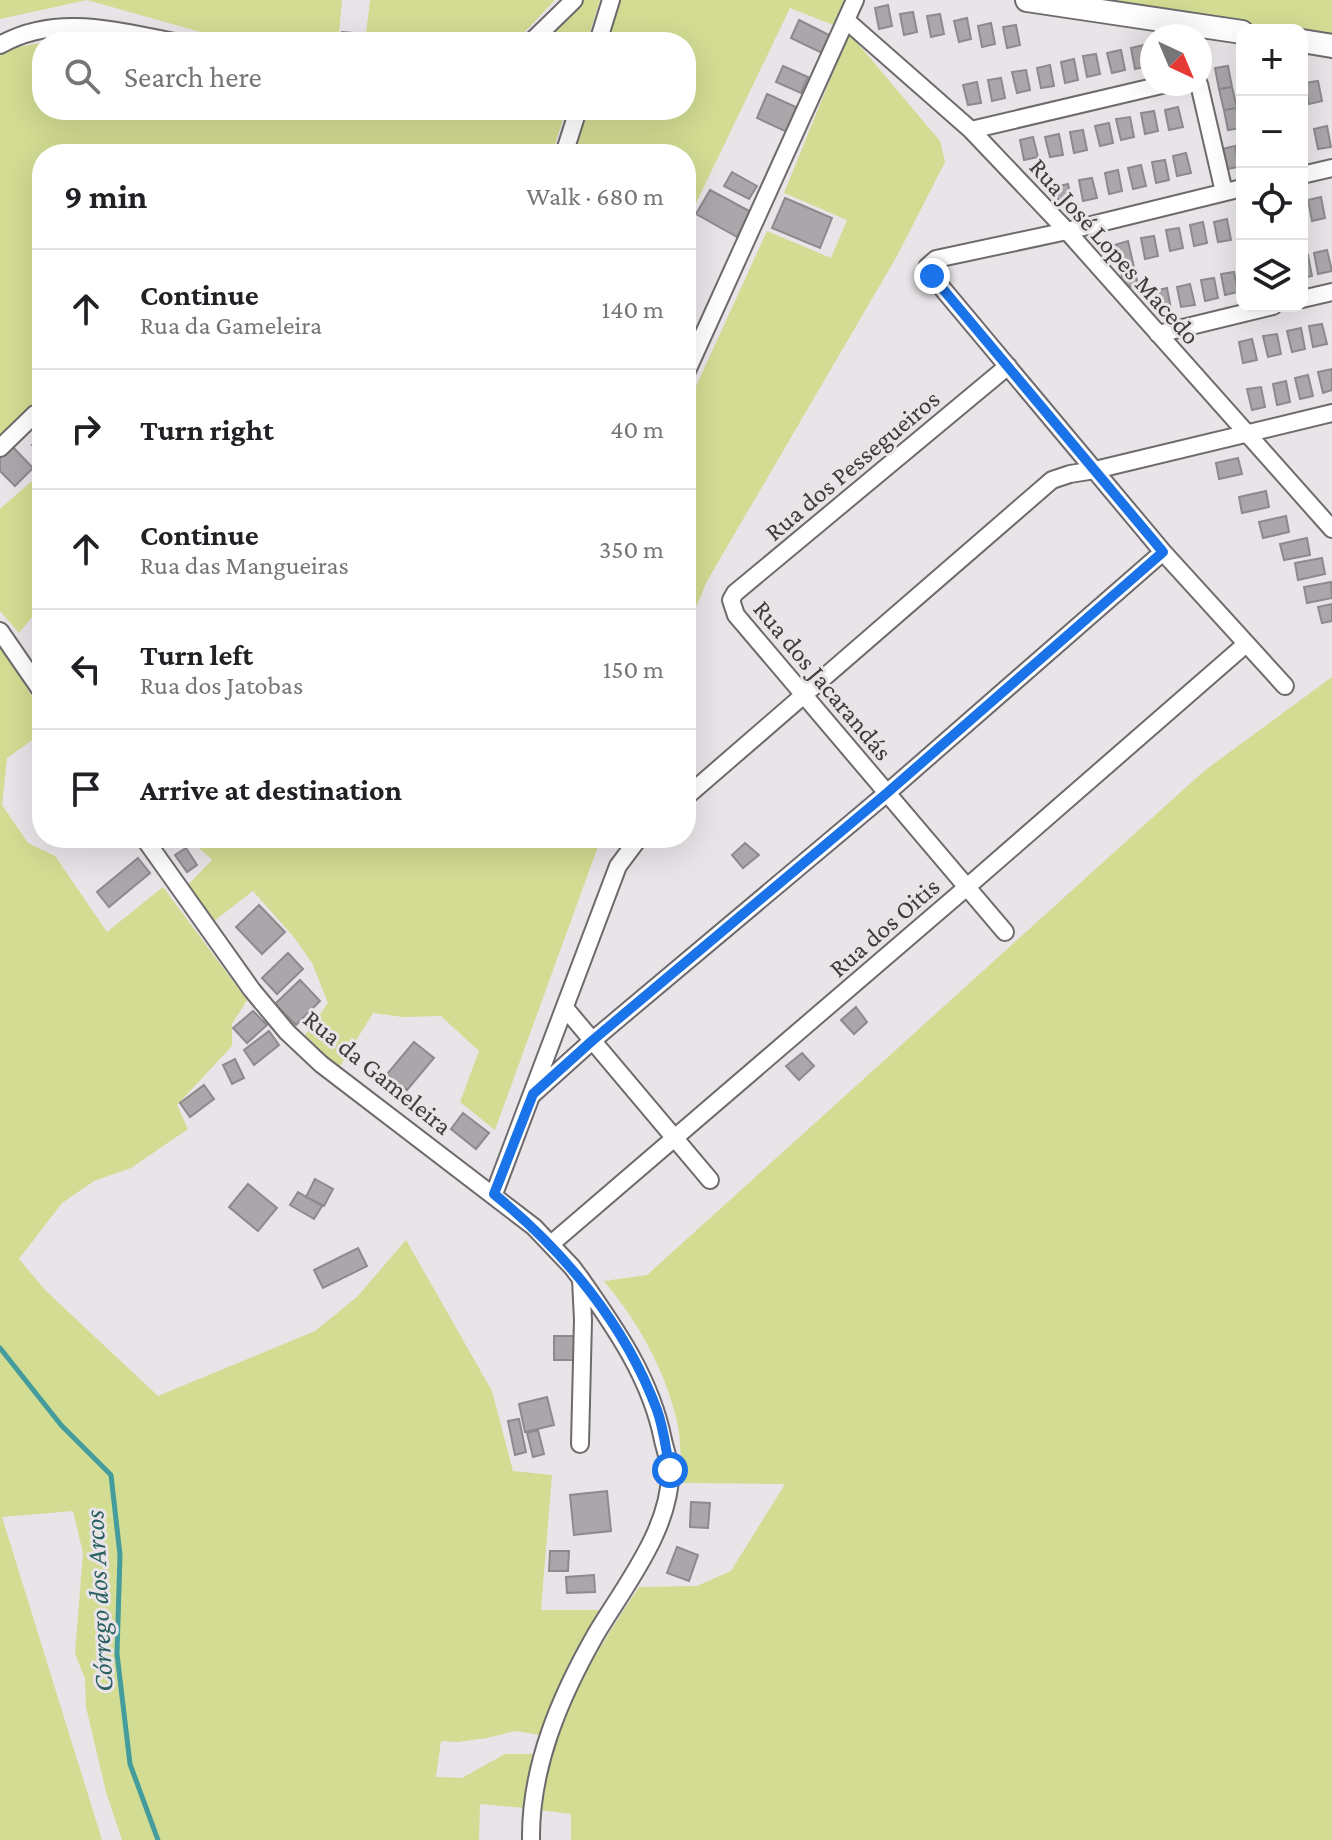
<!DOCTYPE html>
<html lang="en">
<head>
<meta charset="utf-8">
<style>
  body { margin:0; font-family:"Crimson Pro",serif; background:#f2f2f2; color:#202124 }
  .controls { position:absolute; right:24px; top:24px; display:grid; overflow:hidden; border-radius:16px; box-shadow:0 8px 32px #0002 }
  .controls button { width:72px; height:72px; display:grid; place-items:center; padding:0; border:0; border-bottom:2px solid #e0e0e0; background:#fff; color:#202124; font:40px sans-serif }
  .compass { position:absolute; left:1140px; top:24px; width:72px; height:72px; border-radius:50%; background:#fff; box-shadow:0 8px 32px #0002; rotate:136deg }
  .stop { position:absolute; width:24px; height:24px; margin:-18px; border:6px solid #1a73e8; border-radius:50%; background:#fff }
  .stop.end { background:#1a73e8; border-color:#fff; box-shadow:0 2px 8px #0008 }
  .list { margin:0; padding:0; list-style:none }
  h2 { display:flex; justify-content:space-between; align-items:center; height:104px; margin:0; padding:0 32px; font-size:34px }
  h2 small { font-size:26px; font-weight:400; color:#757577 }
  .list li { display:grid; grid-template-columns:52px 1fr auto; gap:24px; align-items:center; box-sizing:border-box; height:120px; padding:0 32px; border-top:2px solid #e0e0e0 }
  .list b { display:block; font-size:30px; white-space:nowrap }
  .list p { margin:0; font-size:26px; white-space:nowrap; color:#757577 }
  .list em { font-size:26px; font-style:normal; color:#757577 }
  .icon { flex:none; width:44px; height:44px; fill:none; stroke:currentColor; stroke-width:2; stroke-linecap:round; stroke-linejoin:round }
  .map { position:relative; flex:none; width:1332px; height:1840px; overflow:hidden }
  .search { position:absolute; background:#fff; box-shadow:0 8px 32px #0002; left:32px; top:32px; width:664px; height:88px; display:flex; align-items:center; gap:20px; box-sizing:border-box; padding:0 28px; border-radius:32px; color:#757577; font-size:30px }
  .panel { position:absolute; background:#fff; box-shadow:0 8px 32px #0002; left:32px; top:144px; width:664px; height:704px; border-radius:32px }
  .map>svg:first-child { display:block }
  .green { fill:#d2dc92 }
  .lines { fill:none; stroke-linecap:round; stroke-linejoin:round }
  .stream { stroke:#449c9d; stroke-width:5 }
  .building { fill:#aba6aa; stroke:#8d898d; stroke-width:2 }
  .minor-casing { stroke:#6e6a6d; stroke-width:20 }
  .secondary-casing { stroke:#6e6a6d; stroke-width:26 }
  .minor { stroke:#fff; stroke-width:16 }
  .secondary { stroke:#fff; stroke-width:22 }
  .route { stroke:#1a73e8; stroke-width:10 }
  .labels { text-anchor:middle; stroke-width:6; stroke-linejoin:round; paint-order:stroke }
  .street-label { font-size:26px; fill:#3e3c3d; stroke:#e8e4e8 }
  .water-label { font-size:28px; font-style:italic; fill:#2c6161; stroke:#e8e4e8 }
</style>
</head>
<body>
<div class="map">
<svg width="1332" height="1840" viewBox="0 0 1332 1840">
  <rect width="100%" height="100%" fill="#e8e4e8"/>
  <path class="green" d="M0 0H342L338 42H236L87 0 0 19Z
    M370 0H555L518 39 511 42H365Z
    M582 0H600L587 42H540Z
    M616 0H848L836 26 790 8 686 224V154H570L583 110H686V42H603Z
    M1086 0H1332V41L1302 36V30H1266Z
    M849 33 940 141 945 162 897 256 707 581 686 631V393L692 395 767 231 831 258 847 220 784 193Z
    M90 35 129 42H46Z
    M42 43V110H566L552 154H42V401L0 440V55L10 48Z
    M42 472V605L19 633 0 611V509Z
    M0 643 42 713V733L7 758 2 805 28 843 55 856 107 932 163 887 247 1000 232 1024V1046L177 1105 188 1129 131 1168 94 1181 62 1203 19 1259 46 1291 158 1396 315 1331 357 1297 406 1240 492 1391 513 1471 552 1475 541 1610H600L561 1683 541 1735 515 1731 487 1738 457 1742 441 1741 436 1777 462 1778 505 1754H537L525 1808 480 1804 479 1840H122L106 1792 86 1707 85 1679 75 1653 83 1553 73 1511 2 1517 102 1840H0Z
    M1332 677V1840H571V1814L538 1810C544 1786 548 1761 556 1738 576 1683 607 1635 639 1587L697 1586 731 1571 785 1484 682 1483C681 1464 681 1444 678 1426 667 1373 639 1323 604 1281L647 1275 1204 771Z
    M193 838H601L495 1130 460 1102 479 1051 441 1016 403 1017 373 1013 339 1068 305 1035 328 1003 312 963 293 936 253 891 214 921 187 886 212 860 192 841Z"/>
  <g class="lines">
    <path class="stream" d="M0 1348 61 1425 111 1475 120 1555 117 1654 130 1764 158 1840"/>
  </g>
  <path class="building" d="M888 5 892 26 879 29 875 8Z
    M913 12 917 32 904 35 900 14Z
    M940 14 944 34 931 37 927 16Z
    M967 18 971 39 959 42 954 21Z
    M799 20 831 36 822 53 791 38Z
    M991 23 995 44 982 47 978 26Z
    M1016 25 1020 45 1007 48 1003 27Z
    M342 32 365 34V42H342Z
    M1144 45 1149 66 1135 69 1131 48Z
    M1121 50 1125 70 1112 73 1107 53Z
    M1096 54 1100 74 1087 77 1083 56Z
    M1074 59 1078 80 1065 83 1061 62Z
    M1050 65 1054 86 1041 88 1037 68Z
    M783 66 808 77 801 93 776 82Z
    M1228 66 1232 87 1219 89 1215 68Z
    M1026 70 1030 90 1017 93 1012 72Z
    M1001 78 1005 98 992 101 988 80Z
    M1318 81 1322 101 1309 104 1305 83Z
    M977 82 981 103 968 105 963 85Z
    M1232 87 1237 108 1224 110 1219 89Z
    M767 94 798 108 787 132 757 118Z
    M1178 107 1183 127 1169 130 1165 110Z
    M1237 108 1241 128 1228 130 1224 110Z
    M1154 111 1158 131 1145 134 1141 113Z
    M1130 117 1134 137 1121 140 1116 119Z
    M1109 123 1113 143 1100 146 1095 126Z
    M1327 126 1331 147 1318 149 1314 129Z
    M1083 130 1087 150 1074 153 1070 132Z
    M1059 134 1063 155 1050 157 1045 137Z
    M1033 137 1038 157 1024 160 1020 140Z
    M1235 146 1239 167 1226 169 1222 149Z
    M1186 153 1191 173 1177 176 1173 156Z
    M1165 160 1169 180 1156 183 1152 162Z
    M1141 165 1146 186 1133 189 1128 168Z
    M1118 170 1122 191 1109 194 1105 173Z
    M732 172 757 186 749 199 724 186Z
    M1092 178 1097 198 1083 201 1079 180Z
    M1068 184 1073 205 1060 207 1055 187Z
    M710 190 751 212 737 237 696 214Z
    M1321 197 1325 218 1312 221 1308 200Z
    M785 198 832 218 820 248 772 228Z
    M1242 213V235H1241L1237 214Z
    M1227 219 1231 240 1218 242 1214 222Z
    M1203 222 1207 243 1194 246 1190 225Z
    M1179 228 1183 248 1170 251 1166 230Z
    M1154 236 1158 256 1145 259 1141 238Z
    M1128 241 1133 263 1120 266 1115 245Z
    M1327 250 1332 271 1318 274 1314 253Z
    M1308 255 1312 276 1302 278V256Z
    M1133 263 1138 285 1124 288 1120 266Z
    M1234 272 1238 292 1225 295 1221 274Z
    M1214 278 1218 298 1205 301 1201 280Z
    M1190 284 1195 305 1181 307 1177 287Z
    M1167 288 1171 309 1158 311 1154 291Z
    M1322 324 1327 344 1313 347 1309 326Z
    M1301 328 1305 349 1292 352 1287 331Z
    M1277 334 1281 354 1268 357 1263 336Z
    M1252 339 1257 360 1243 363 1239 342Z
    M1332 369V390L1323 393 1318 372Z
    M1308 375 1313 396 1300 399 1295 378Z
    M1286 381 1290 402 1277 405 1273 384Z
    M1261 387 1265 407 1252 410 1247 389Z
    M42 436V455L32 445Z
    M12 446 33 468 15 486 0 471V457Z
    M1238 458 1242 474 1219 479 1216 463Z
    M1266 491 1269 507 1242 513 1239 497Z
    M1286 516 1289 532 1263 538 1259 522Z
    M1307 538 1310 555 1284 560 1280 544Z
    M1322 558 1325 574 1298 580 1295 563Z
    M1331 582 1332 598 1307 603 1304 587Z
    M1332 604V621L1322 623 1318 607Z
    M745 843 759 855 743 868 732 855Z
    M186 848 197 865 187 872 175 855Z
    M138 858 150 873 109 907 97 892Z
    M259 905 285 932 262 954 236 927Z
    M288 953 303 969 277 994 262 978Z
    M300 980 320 1001 296 1025 275 1004Z
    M856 1007 867 1022 854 1034 841 1020Z
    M253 1011 267 1025 247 1043 233 1028Z
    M269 1031 279 1045 254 1065 244 1050Z
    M414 1042 434 1058 407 1090 387 1074Z
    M802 1053 814 1066 799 1080 786 1066Z
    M235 1059 244 1078 232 1084 223 1065Z
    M204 1085 214 1099 190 1117 180 1103Z
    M463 1113 489 1133 476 1149 451 1129Z
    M315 1179 333 1189 324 1206 306 1197Z
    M248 1184 277 1208 258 1231 229 1207Z
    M298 1192 322 1206 314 1219 290 1205Z
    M358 1248 367 1266 323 1288 314 1270Z
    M554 1336H574V1360H554Z
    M547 1397 554 1425 525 1432 519 1404Z
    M519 1419 526 1452 515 1455 508 1421Z
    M538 1430 544 1454 533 1457 527 1433Z
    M607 1491 611 1531 574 1535 570 1495Z
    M691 1502 710 1503 708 1528 690 1527Z
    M677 1547 698 1555 689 1581 667 1573Z
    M550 1551H569L568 1571H549Z
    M594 1575 595 1592 567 1593 566 1577Z"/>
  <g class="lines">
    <defs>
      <path id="minor" d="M847 21 971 130 1067 231 1332 529
        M531 42 574 0
        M598 42 611 0
        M0 45C56 13 116 31 175 42
        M1199 84 1224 192
        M971 130 1166 84
        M564 154 578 110
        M1302 175 1332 168
        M1242 188 1067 231 936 259 928 266 932 276 1163 552 1285 686
        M1302 299 1332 292
        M1158 334 1273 306
        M686 373 855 0
        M0 448 35 414
        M0 631 42 692
        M686 797 1052 480 1070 474 1095 470 1332 413
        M144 838 252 990 287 1032 321 1064 534 1227 572 1267 581 1279 583 1320 580 1444
        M1005 932 736 615 731 600 735 593 1008 366
        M565 1008 710 1180
        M533 1094 593 1040 887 793 1163 552
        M494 1194 618 866 639 838
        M551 1244 967 887 1246 644
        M531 1840C530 1767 560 1697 596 1634 624 1587 672 1527 670 1470 669 1460 665 1449 663 1440 651 1379 616 1329 581 1279"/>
      <path id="secondary" d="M1027 0 1242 32
        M1302 41 1332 46"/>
    </defs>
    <use href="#minor" class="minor-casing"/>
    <use href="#secondary" class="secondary-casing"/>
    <use href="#minor" class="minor"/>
    <use href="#secondary" class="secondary"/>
  </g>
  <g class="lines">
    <path class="route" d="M670 1470C666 1451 664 1429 657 1410 625 1324 564 1251 494 1194L533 1094 593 1040 887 793 1163 552 932 276"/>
  </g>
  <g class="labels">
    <g class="street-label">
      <text transform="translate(1115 251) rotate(48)" y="9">Rua José Lopes Macedo</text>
      <text transform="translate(852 465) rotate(-40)" y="9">Rua dos Pessegueiros</text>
      <text transform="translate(823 680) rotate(50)" y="9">Rua dos Jacarandás</text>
      <text transform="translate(884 927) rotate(-41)" y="9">Rua dos Oitis</text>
      <text transform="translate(378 1072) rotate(39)" y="9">Rua da Gameleira</text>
    </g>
    <g class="water-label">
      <text transform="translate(98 1601) rotate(-93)" y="10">Córrego dos Arcos</text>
    </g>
  </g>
</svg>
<div class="controls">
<button>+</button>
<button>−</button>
<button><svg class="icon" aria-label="locate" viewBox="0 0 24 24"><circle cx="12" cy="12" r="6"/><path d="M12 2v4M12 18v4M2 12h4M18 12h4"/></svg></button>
<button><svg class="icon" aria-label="layers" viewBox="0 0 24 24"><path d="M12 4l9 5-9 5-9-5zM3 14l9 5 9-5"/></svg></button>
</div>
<svg class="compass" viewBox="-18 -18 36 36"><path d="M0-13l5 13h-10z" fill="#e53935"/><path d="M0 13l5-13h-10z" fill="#757577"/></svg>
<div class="stop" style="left:670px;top:1470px"></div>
<div class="stop end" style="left:932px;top:276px"></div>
<div class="search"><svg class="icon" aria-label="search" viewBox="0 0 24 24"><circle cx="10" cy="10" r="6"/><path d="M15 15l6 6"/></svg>Search here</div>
<section class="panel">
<h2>9 min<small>Walk · 680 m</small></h2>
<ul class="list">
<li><svg class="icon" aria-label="ahead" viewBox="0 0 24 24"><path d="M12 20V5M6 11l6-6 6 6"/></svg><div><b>Continue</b><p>Rua da Gameleira</p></div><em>140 m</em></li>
<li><svg class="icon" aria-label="right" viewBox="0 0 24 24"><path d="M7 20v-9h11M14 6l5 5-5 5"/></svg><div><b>Turn right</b></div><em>40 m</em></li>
<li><svg class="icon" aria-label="ahead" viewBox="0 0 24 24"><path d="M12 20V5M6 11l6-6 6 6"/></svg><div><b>Continue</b><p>Rua das Mangueiras</p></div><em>350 m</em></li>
<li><svg class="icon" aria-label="left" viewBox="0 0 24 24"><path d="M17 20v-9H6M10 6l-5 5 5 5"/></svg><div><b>Turn left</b><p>Rua dos Jatobas</p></div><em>150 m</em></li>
<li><svg class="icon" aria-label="arrive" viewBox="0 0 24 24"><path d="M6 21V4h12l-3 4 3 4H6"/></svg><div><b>Arrive at destination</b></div></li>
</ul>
</section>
</div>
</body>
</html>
